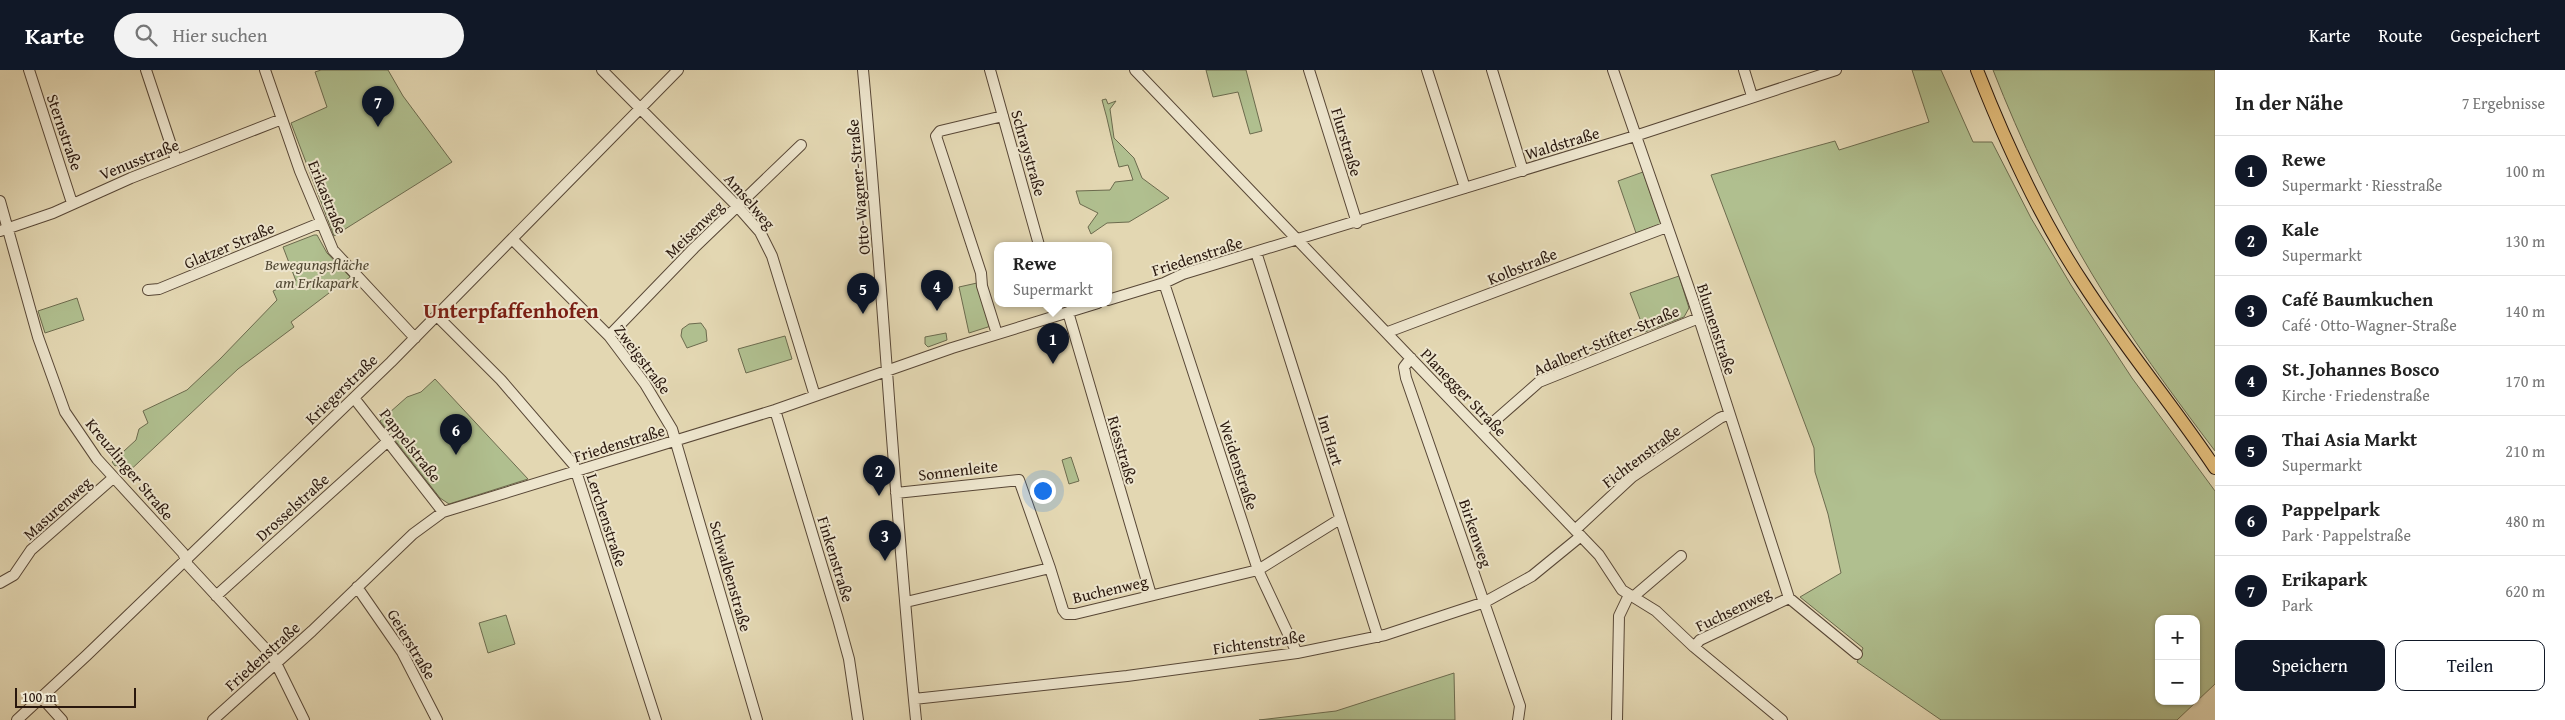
<!DOCTYPE html>
<html lang="de">
<head>
<meta charset="utf-8">
<style>
  body { margin:0; font-family:"Gentium Book Plus",serif; background:#f2f2f2; color:#222 }
  .controls { position:absolute; right:15px; bottom:15px; display:grid; overflow:hidden; border-radius:10px; box-shadow:0 1px 4px #0004 }
  .controls button { width:45px; height:45px; display:grid; place-items:center; padding:0; border:0; border-bottom:1px solid #e0e0e0; background:#fff; color:#222; font:25px sans-serif }
  .scale { position:absolute; left:15px; bottom:12px; width:121px; box-sizing:border-box; padding-left:5px; border:2px solid #29170d; border-top:0; font-size:14px; line-height:18px; white-space:nowrap; color:#29170d; -webkit-text-stroke:4px #ede5cd; paint-order:stroke }
  .you { position:absolute; left:1042px; top:420px; width:18px; height:18px; margin:-12px; border:4px solid #fff; border-radius:50%; background:#1a73e8; box-shadow:0 0 0 8px #1a73e833 }
  .badge { display:grid; place-items:center; width:32px; height:32px; border-radius:50%; background:#111827; color:#fff; font-size:16px; font-weight:700 }
  .pin { position:absolute; translate:-50% -41px; filter:drop-shadow(0 1px 2px #0008) }
  .pin::after { content:''; position:absolute; top:26px; width:18px; height:15px; background:inherit; clip-path:polygon(0 0,100% 0,50% 100%) }
  .popup { position:absolute; left:994px; top:172px; width:118px; height:65px; box-sizing:border-box; display:grid; place-content:center; border-radius:10px; background:#fff; filter:drop-shadow(0 1px 4px #0005); font-size:16px; white-space:nowrap; color:#767676 }
  .popup b { font-size:19px; color:#222 }
  .popup::after { content:''; position:absolute; left:50%; top:100%; margin-left:-10px; border:10px solid transparent; border-top-color:#fff }
  .list { margin:0; padding:0; list-style:none }
  h2 { display:flex; justify-content:space-between; align-items:center; height:65px; margin:0; padding:0 20px; font-size:21px }
  h2 small { font-size:16px; font-weight:400; color:#767676 }
  .list li { display:grid; grid-template-columns:32px 1fr auto; gap:15px; align-items:center; box-sizing:border-box; height:70px; padding:0 20px; border-top:1px solid #e0e0e0 }
  .list b { display:block; font-size:19px; white-space:nowrap }
  .list p { margin:0; font-size:16px; white-space:nowrap; color:#767676 }
  .list em { font-size:16px; font-style:normal; color:#767676 }
  .actions { display:flex; gap:10px; padding:15px 20px }
  .actions a { flex:1; padding:11px 0; border:1px solid #111827; border-radius:10px; text-align:center; font-size:18px; color:#111827 }
  .actions .main { background:#111827; color:#fff }
  .icon { flex:none; width:28px; height:28px; fill:none; stroke:currentColor; stroke-width:2; stroke-linecap:round; stroke-linejoin:round }
  .map { position:relative; flex:none; width:2215px; height:650px; overflow:hidden }
  header { display:flex; align-items:center; gap:30px; box-sizing:border-box; height:70px; padding:0 25px; background:#111827; color:#fff }
  header strong { font-size:24px }
  nav { display:flex; gap:28px; margin-inline-start:auto; font-size:18px }
  .search { width:350px; height:45px; background:#f2f2f2; display:flex; align-items:center; gap:12px; box-sizing:border-box; padding:0 18px; border-radius:28px; color:#767676; font-size:19px }
  main { display:flex }
  aside { flex:1; background:#fff }
  .map>svg:first-child { display:block }
  .green { fill:#b0bf8f; stroke:#6c6b4e; fill-rule:evenodd }
  .lines { fill:none; stroke-linecap:round; stroke-linejoin:round }
  .minor-casing { stroke:#584736; stroke-width:12 }
  .major-casing { stroke:#29170d; stroke-width:14 }
  .minor { stroke:#ede5cd; stroke-width:10 }
  .major { stroke:#e2bc79; stroke-width:12 }
  .labels { text-anchor:middle; stroke-width:4; stroke-linejoin:round; paint-order:stroke }
  .street-label { font-size:16px; fill:#29170d; stroke:#ede5cd }
  .park-label { font-size:16px; font-style:italic; fill:#524934; stroke:#ede5cd }
  .district-label { font-size:21px; font-weight:bold; fill:#7a1f14; stroke:#ede5cd }
</style>
</head>
<body>
<header>
<strong>Karte</strong>
<div class="search"><svg class="icon" aria-label="search" viewBox="0 0 24 24"><circle cx="10" cy="10" r="6"/><path d="M15 15l6 6"/></svg>Hier suchen</div>
<nav><a>Karte</a><a>Route</a><a>Gespeichert</a></nav>
</header>
<main>
<div class="map">
<svg width="2215" height="650" viewBox="0 0 2215 650">
  <rect width="100%" height="100%" fill="#e3d7b2"/>
  <filter id="stains"><feTurbulence type="fractalNoise" baseFrequency=".004" numOctaves="4"/><feColorMatrix values="0 0 0 0 .2 0 0 0 0 .09 0 0 0 0 .02 0 0 0 .5 -.17"/></filter>
  <radialGradient id="worn" r=".72"><stop offset=".6" stop-color="#630" stop-opacity="0"/><stop offset="1" stop-color="#630" stop-opacity=".3"/></radialGradient>
  <path class="green" d="M321 0H388L403 26 452 92 334 166 291 53 327 37 315 2Z
    M1206 0H1246L1262 61 1250 64 1238 22 1213 27Z
    M1912 0H1941L1973 72H1992L2031 148 2071 215 2132 308 2215 421V614L2177 650H1941L1857 592 1863 578 1800 527 1841 503 1828 444 1815 402 1814 378 1711 105 1835 71 1839 80 1929 52ZM2159 549H2196V631H2159Z
    M1993 0H2215V381C2172 324 2129 266 2092 204 2053 139 2021 71 1993 0Z
    M1106 29 1108 34 1116 31 1110 39 1114 68 1134 88 1142 108 1169 128 1129 152 1107 153 1091 164 1088 157 1098 143 1080 134 1076 121 1110 120 1115 112 1133 110 1128 95 1119 97C1112 75 1109 53 1102 30Z
    M1643 102 1661 154 1636 163 1618 111Z
    M314 165H317L327 183 350 207 291 252 294 257 238 299 124 406 117 395 115 396 112 392 136 370 139 359 148 353 143 341 187 320 220 289 277 230 273 221 296 211 283 177Z
    M1679 206 1689 238 1684 247 1645 262 1630 223Z
    M977 213 991 256 969 263 959 217Z
    M77 228 84 250 45 263 38 241Z
    M701 253 706 260 707 271 687 278 681 266 682 259 689 254Z
    M946 263 947 270 928 277 925 274V267Z
    M785 266 792 289 746 303 738 279Z
    M435 309 528 409 449 434 440 428 380 351 407 327 421 322Z
    M1071 387 1079 411 1069 414 1062 390Z
    M506 545 515 574 488 583 479 553Z
    M1454 603 1455 650H1259L1336 641Z"/>
  <g class="lines">
    <defs>
      <path id="minor" d="M29 0 72 133
        M146 0 176 90
        M265 0 300 101 333 180 415 268
        M602 0 738 137 760 162 772 186 815 326
        M863 0C883 216 894 434 916 650
        M990 0 1039 175
        M1135 0 1599 485 1622 520 1656 541 1694 577 1782 650
        M1309 0 1357 153
        M1427 0 1465 118
        M1492 0 1523 101
        M1613 0 1693 230 1789 528
        M1744 0 1752 26
        M0 131 38 267 65 342 97 389 183 483 188 495 273 587 304 650
        M0 161 53 143 131 108 282 49
        M512 169 609 266 645 314 672 359 757 650
        M1256 182 1378 567
        M1164 213 1258 500 1297 583
        M148 220 159 219 320 153
        M1108 230 1164 213 1183 204 1635 66 1836 0
        M1055 233 1059 245
        M1068 242 1151 525
        M437 246 501 310 574 395 656 650
        M1388 262 1667 157
        M997 264 982 216 981 203 936 66 940 61 1003 46
        M609 266 694 178 801 75
        M1411 288 1404 297 1406 308 1520 636 1518 650
        M354 328 443 442
        M775 340 838 549 849 589 858 650
        M1482 362 1539 312 1699 248
        M896 423 1019 410 1050 498
        M1575 460 1632 407 1720 348 1729 344
        M0 513 14 505 31 480 113 408
        M357 517 402 582 437 650
        M216 526 388 371
        M1633 527 1681 486
        M906 532 1050 498 1063 540 1066 544H1075L1258 500 1340 449
        M1694 577 1700 570 1789 528 1857 584
        M42 628 62 650
        M914 629 1127 606 1297 583 1385 565 1485 532 1532 506 1581 466
        M17 650 87 585 391 292 678 0
        M213 650 312 561 413 464 443 442 775 340 952 278 1098 233
        M1617 650 1619 546 1629 525"/>
      <path id="major" d="M1977 0C2006 74 2039 147 2083 213 2124 277 2173 335 2215 398"/>
    </defs>
    <use href="#minor" class="minor-casing"/>
    <use href="#major" class="major-casing"/>
    <use href="#minor" class="minor"/>
    <use href="#major" class="major"/>
  </g>
  <g class="labels">
    <g class="street-label">
      <text transform="translate(65 62) rotate(71)" y="6">Sternstraße</text>
      <text transform="translate(1347 72) rotate(73)" y="6">Flurstraße</text>
      <text transform="translate(1562 73) rotate(-17)" y="6">Waldstraße</text>
      <text transform="translate(1029 83) rotate(74)" y="6">Schraystraße</text>
      <text transform="translate(139 89) rotate(-22)" y="6">Venusstraße</text>
      <text transform="translate(858 117) rotate(-95)" y="6">Otto-Wagner-Straße</text>
      <text transform="translate(328 127) rotate(68)" y="6">Erikastraße</text>
      <text transform="translate(750 131) rotate(49)" y="6">Amselweg</text>
      <text transform="translate(694 159) rotate(-44)" y="6">Meisenweg</text>
      <text transform="translate(229 175) rotate(-23)" y="6">Glatzer Straße</text>
      <text transform="translate(1197 186) rotate(-18)" y="6">Friedenstraße</text>
      <text transform="translate(1522 196) rotate(-22)" y="6">Kolbstraße</text>
      <text transform="translate(1717 259) rotate(72)" y="6">Blumenstraße</text>
      <text transform="translate(1606 270) rotate(-23)" y="6">Adalbert-Stifter-Straße</text>
      <text transform="translate(643 289) rotate(53)" y="6">Zweigstraße</text>
      <text transform="translate(341 319) rotate(-44)" y="6">Kriegerstraße</text>
      <text transform="translate(1464 322) rotate(46)" y="6">Planegger Straße</text>
      <text transform="translate(1331 370) rotate(73)" y="6">Im Hart</text>
      <text transform="translate(619 373) rotate(-17)" y="6">Friedenstraße</text>
      <text transform="translate(411 375) rotate(52)" y="6">Pappelstraße</text>
      <text transform="translate(1123 380) rotate(74)" y="6">Riesstraße</text>
      <text transform="translate(1641 386) rotate(-37)" y="6">Fichtenstraße</text>
      <text transform="translate(1239 395) rotate(72)" y="6">Weidenstraße</text>
      <text transform="translate(130 399) rotate(50)" y="6">Kreuzlinger Straße</text>
      <text transform="translate(958 400) rotate(-7)" y="6">Sonnenleite</text>
      <text transform="translate(292 437) rotate(-42)" y="6">Drosselstraße</text>
      <text transform="translate(57 438) rotate(-42)" y="6">Masurenweg</text>
      <text transform="translate(607 450) rotate(72)" y="6">Lerchenstraße</text>
      <text transform="translate(1476 463) rotate(71)" y="6">Birkenweg</text>
      <text transform="translate(836 489) rotate(73)" y="6">Finkenstraße</text>
      <text transform="translate(731 506) rotate(74)" y="6">Schwalbenstraße</text>
      <text transform="translate(1110 519) rotate(-13)" y="6">Buchenweg</text>
      <text transform="translate(1733 539) rotate(-26)" y="6">Fuchsenweg</text>
      <text transform="translate(1259 572) rotate(-8)" y="6">Fichtenstraße</text>
      <text transform="translate(412 574) rotate(59)" y="6">Geierstraße</text>
      <text transform="translate(262 586) rotate(-42)" y="6">Friedenstraße</text>
    </g>
    <g class="park-label">
      <text x="317" y="200">Bewegungsfläche<tspan x="317" dy="18">am Erikapark</tspan></text>
    </g>
    <g class="district-label">
      <text x="511" y="248">Unterpfaffenhofen</text>
    </g>
  </g>
  <rect width="100%" height="100%" filter="url(#stains)"/>
  <rect width="100%" height="100%" fill="url(#worn)"/>
</svg>
<div class="controls">
<button>+</button>
<button>−</button>
</div>
<div class="scale">100 m</div>
<div class="you"></div>
<div class="pin badge" style="left:1053px;top:294px">1</div>
<div class="popup"><b>Rewe</b>Supermarkt</div>
<div class="pin badge" style="left:879px;top:426px">2</div>
<div class="pin badge" style="left:885px;top:491px">3</div>
<div class="pin badge" style="left:937px;top:241px">4</div>
<div class="pin badge" style="left:863px;top:244px">5</div>
<div class="pin badge" style="left:456px;top:385px">6</div>
<div class="pin badge" style="left:378px;top:57px">7</div>
</div>
<aside>
<h2>In der Nähe<small>7 Ergebnisse</small></h2>
<ul class="list">
<li><span class="badge">1</span><div><b>Rewe</b><p>Supermarkt · Riesstraße</p></div><em>100 m</em></li>
<li><span class="badge">2</span><div><b>Kale</b><p>Supermarkt</p></div><em>130 m</em></li>
<li><span class="badge">3</span><div><b>Café Baumkuchen</b><p>Café · Otto-Wagner-Straße</p></div><em>140 m</em></li>
<li><span class="badge">4</span><div><b>St. Johannes Bosco</b><p>Kirche · Friedenstraße</p></div><em>170 m</em></li>
<li><span class="badge">5</span><div><b>Thai Asia Markt</b><p>Supermarkt</p></div><em>210 m</em></li>
<li><span class="badge">6</span><div><b>Pappelpark</b><p>Park · Pappelstraße</p></div><em>480 m</em></li>
<li><span class="badge">7</span><div><b>Erikapark</b><p>Park</p></div><em>620 m</em></li>
</ul>
<div class="actions"><a class="main">Speichern</a><a>Teilen</a></div>
</aside>
</main>
</body>
</html>
